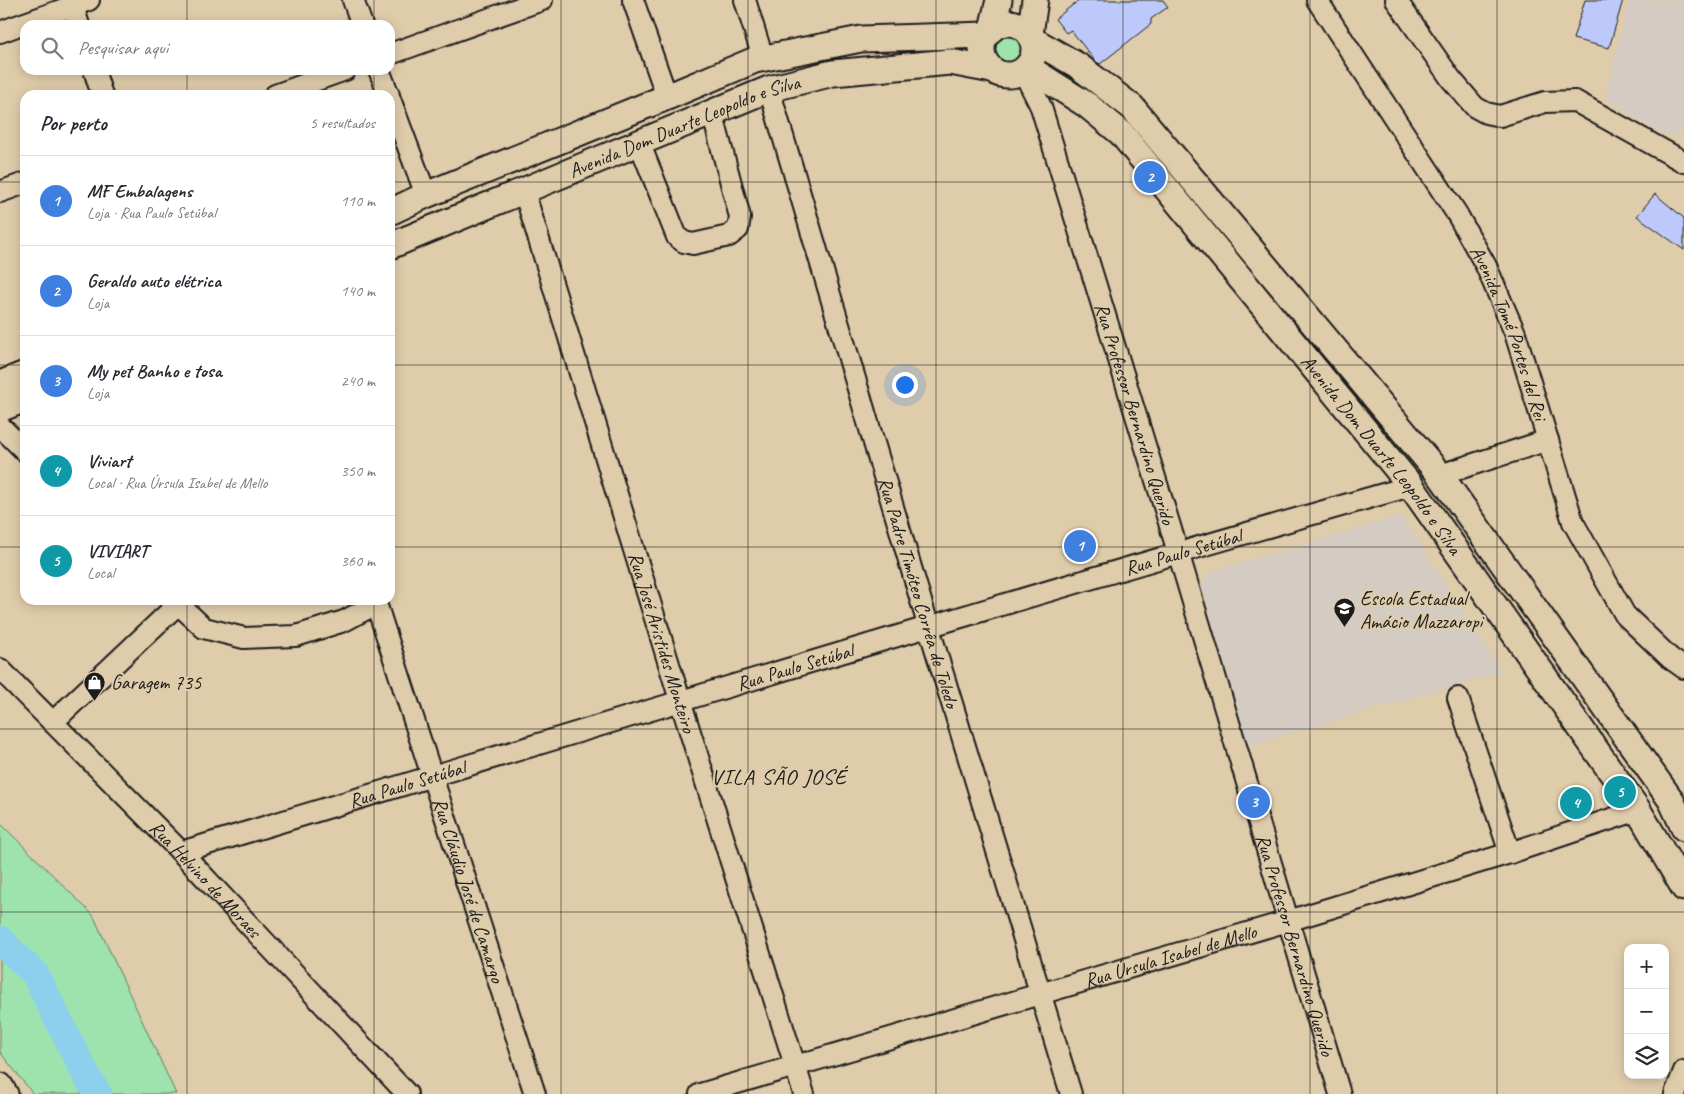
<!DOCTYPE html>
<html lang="pt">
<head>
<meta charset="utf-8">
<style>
  body { margin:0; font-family:Caveat,sans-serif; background:#f2f2f3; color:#2b2b33 }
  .controls { position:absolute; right:15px; bottom:15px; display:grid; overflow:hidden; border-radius:10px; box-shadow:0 2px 12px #0003 }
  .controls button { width:45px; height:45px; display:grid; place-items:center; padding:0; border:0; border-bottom:1px solid #e1e1e2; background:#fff; color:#2b2b33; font:25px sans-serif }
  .you { position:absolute; left:904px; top:384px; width:18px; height:18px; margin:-12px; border:4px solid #fff; border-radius:50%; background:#1a73e8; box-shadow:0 0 0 8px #1a73e833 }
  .badge { display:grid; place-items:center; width:32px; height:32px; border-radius:50%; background:#1c1c1c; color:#fff; font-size:16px; font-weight:700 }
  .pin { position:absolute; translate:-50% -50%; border:2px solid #fff; box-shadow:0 1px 5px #0006 }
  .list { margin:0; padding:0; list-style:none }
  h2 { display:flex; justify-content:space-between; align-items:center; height:65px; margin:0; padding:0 20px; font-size:21px }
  h2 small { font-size:16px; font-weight:400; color:#7c7c81 }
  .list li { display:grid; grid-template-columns:32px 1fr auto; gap:15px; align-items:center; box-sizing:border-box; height:90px; padding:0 20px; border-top:1px solid #e1e1e2 }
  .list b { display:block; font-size:19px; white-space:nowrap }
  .list p { margin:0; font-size:16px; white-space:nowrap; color:#7c7c81 }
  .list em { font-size:16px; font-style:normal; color:#7c7c81 }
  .icon { flex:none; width:28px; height:28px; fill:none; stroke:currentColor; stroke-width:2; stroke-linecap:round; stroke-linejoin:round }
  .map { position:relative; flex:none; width:1684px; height:1094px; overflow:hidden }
  .search { position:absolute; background:#fff; box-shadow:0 2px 12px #0003; left:20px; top:20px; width:375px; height:55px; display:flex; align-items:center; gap:12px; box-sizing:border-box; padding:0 18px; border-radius:15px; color:#7c7c81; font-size:19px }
  .panel { position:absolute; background:#fff; box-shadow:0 2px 12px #0003; left:20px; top:90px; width:375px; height:515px; border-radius:15px }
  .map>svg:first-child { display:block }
  .built { fill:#d4cbc2 }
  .green { fill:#9ee2ad; stroke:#5d7f64 }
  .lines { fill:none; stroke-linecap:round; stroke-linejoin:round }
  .river { stroke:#8cd0ed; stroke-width:28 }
  .building { fill:#bcc9fa; stroke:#1c1c1c }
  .minor-casing { stroke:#1c1c1c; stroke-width:24 }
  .major-casing { stroke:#1c1c1c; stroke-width:29 }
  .minor { stroke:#dfccaa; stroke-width:20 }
  .major { stroke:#dfccaa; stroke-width:25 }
  .grid { fill:none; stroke:#1c1c1c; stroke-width:1; stroke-opacity:0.55 }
  .labels { text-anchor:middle; stroke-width:4; stroke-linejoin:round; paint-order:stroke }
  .street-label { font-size:20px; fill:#1c1c1c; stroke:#dfccaa }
  .poi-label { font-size:20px; fill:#1c1c1c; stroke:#dfccaa; text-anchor:start }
  .quarter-label { font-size:22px; letter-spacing:1px; fill:#1c1c1c; stroke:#dfccaa }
</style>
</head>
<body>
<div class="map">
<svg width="1684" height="1094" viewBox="0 0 1684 1094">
  <rect width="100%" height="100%" fill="#dfccaa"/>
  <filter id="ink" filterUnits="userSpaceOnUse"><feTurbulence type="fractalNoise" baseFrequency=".02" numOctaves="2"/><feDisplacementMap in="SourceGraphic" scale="10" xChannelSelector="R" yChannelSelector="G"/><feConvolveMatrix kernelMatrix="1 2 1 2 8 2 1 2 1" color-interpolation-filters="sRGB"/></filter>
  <g filter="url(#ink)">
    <path class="built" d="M1629 0H1684V130L1676 135H1662L1605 98Z
      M1400 516 1416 537 1502 672 1248 746 1201 585 1208 573Z"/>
    <path class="green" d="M990 48a19 19 0 1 1 38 0a19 19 0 1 1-38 0Z
      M0 823 93 915 176 1094H33L0 1052Z"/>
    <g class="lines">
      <path class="river" d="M0 940 35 974 86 1075 98 1094"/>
    </g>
    <path class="building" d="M1079 0H1163L1168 7 1151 19V24L1100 64 1095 61 1071 30 1066 33 1055 19Z
      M1585 0H1623L1609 48 1573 39Z
      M1655 194 1684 218V250L1637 216Z"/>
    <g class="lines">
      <defs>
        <g id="minor">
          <path d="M71 0 79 25"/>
          <path d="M353 0 362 25"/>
          <path d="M633 0 667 97"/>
          <path d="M745 0 763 58"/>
          <path id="s1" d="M1317 0 1457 214 1486 266 1515 333 1573 522 1625 615 1670 658 1684 668"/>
          <path d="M1396 0 1451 79 1475 107 1486 113 1500 116 1545 102 1575 101 1684 162"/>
          <path d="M0 32 89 0"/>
          <path d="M390 54 542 0"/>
          <path d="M94 70 102 95"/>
          <path d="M379 70 389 95"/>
          <path id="s2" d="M1023 71 1041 107 1178 552 1340 1094"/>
          <path id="s3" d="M769 89 929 628 1071 1094"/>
          <path d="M275 95 345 70"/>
          <path d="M390 99 426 195"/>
          <path d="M639 142 677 237 684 242 693 244 729 236 738 229 740 217 712 112"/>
          <path id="s4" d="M524 191 680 700 804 1094"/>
          <path d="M0 192 25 183"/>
          <path d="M0 426 25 451"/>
          <path d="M1440 475 1548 440"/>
          <path d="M174 600 204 628 244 638 296 636 344 621 376 604"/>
          <path id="s5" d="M375 600 535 1094"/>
          <path id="s6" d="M0 669 181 852 407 1094"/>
          <path d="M1458 698 1510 853"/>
          <path d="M53 722 178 604"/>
          <path id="s7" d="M181 852C590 729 999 603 1411 486"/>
          <path id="s8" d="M700 1094 1288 921 1510 853 1638 810"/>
          <path d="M1675 1094 1684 1071"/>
        </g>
        <g id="major">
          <circle cx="1008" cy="49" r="26"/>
          <path d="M992 29 999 0"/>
          <path d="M1030 34 1035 0"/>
          <path d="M1033 40 1077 65 1132 107 1440 475 1671 800 1684 828"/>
          <path id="s9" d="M1027 67 1087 105 1121 133 1411 486 1638 810 1684 888"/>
          <path d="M390 212 426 195 667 97 755 60 861 39 986 35"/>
          <path id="s10" d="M390 246 769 89 833 73 950 62 992 70"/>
          <path d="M0 384 25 374"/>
          <path d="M0 409 25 399"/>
          <path d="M0 1086 5 1094"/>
        </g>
      </defs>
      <use href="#minor" class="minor-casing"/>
      <use href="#major" class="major-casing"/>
      <use href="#minor" class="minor"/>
      <use href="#major" class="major"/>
    </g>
  </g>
  <path class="grid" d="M187 0V25M374 0V25M561 0V1094M748 0V1094M936 0V1094M1123 0V1094M1310 0V1094M1497 0V1094M187 70V95M374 70V95M0 182H25M390 182H1684M0 365H25M390 365H1684M0 547H25M390 547H1684M187 600V1094M374 600V1094M0 729H1684M0 912H1684"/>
  <defs>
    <symbol id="school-pin" viewBox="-11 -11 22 30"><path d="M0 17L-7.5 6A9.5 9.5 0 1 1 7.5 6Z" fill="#1c1c1c" stroke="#dfccaa"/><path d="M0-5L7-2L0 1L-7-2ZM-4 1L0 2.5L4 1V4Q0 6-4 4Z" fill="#fff"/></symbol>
    <symbol id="shop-pin" viewBox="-11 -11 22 30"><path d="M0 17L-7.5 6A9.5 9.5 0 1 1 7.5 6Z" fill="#1c1c1c" stroke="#dfccaa"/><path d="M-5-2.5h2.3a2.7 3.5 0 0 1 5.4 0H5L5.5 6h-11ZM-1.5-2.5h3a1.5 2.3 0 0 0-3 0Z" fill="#fff"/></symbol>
  </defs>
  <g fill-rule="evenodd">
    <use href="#school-pin" x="1332" y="596" width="25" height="34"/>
    <use href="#shop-pin" x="82" y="670" width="25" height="34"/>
  </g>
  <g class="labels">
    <g class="street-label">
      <text dy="7" stroke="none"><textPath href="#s10" startOffset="318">Avenida Dom Duarte Leopoldo e Silva</textPath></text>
      <text dy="7" stroke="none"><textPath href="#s1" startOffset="386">Avenida Tomé Portes del Rei</textPath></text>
      <text dy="7" stroke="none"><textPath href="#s2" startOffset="361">Rua Professor Bernardino Querido</textPath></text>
      <text dy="7" stroke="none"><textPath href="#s9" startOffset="529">Avenida Dom Duarte Leopoldo e Silva</textPath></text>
      <text dy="7" stroke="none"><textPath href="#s7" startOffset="1046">Rua Paulo Setúbal</textPath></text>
      <text dy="7" stroke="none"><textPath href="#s3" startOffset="525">Rua Padre Timóteo Corrêa de Toledo</textPath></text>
      <text dy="7" stroke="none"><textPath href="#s4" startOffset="472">Rua José Aristides Monteiro</textPath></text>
      <text dy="7" stroke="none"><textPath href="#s7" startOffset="641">Rua Paulo Setúbal</textPath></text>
      <text dy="7" stroke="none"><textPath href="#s7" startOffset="236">Rua Paulo Setúbal</textPath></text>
      <text dy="7" stroke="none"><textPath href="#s6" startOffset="294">Rua Helvino de Moraes</textPath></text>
      <text dy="7" stroke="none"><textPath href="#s5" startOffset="305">Rua Cláudio José de Camargo</textPath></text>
      <text dy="7" stroke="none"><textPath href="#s2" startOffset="916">Rua Professor Bernardino Querido</textPath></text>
      <text dy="7" stroke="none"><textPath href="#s8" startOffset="490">Rua Úrsula Isabel de Mello</textPath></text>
    </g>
    <g class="poi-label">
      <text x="1360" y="605">Escola Estadual<tspan x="1360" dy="23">Amácio Mazzaropi</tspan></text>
      <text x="111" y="689">Garagem 735</text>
    </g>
    <g class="quarter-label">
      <text x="779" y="784">VILA SÃO JOSÉ</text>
    </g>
  </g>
</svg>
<div class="controls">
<button>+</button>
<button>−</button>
<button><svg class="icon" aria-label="layers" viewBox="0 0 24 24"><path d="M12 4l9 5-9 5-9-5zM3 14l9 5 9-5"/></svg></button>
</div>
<div class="you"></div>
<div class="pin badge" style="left:1080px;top:546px;background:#3f7fe0">1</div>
<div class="pin badge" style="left:1150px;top:177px;background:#3f7fe0">2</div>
<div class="pin badge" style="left:1254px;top:802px;background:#3f7fe0">3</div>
<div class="pin badge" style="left:1576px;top:803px;background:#0f9aa8">4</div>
<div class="pin badge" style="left:1620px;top:792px;background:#0f9aa8">5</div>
<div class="search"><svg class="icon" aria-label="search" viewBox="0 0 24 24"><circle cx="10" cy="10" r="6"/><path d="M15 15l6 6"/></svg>Pesquisar aqui</div>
<section class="panel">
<h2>Por perto<small>5 resultados</small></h2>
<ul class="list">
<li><span class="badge" style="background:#3f7fe0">1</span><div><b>MF Embalagens</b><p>Loja · Rua Paulo Setúbal</p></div><em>110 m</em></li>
<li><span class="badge" style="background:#3f7fe0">2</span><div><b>Geraldo auto elétrica</b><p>Loja</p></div><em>140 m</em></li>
<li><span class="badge" style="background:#3f7fe0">3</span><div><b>My pet Banho e tosa</b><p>Loja</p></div><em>240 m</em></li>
<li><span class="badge" style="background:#0f9aa8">4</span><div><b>Viviart</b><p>Local · Rua Úrsula Isabel de Mello</p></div><em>350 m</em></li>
<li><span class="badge" style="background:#0f9aa8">5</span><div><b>VIVIART</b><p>Local</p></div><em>360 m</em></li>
</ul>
</section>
</div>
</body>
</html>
